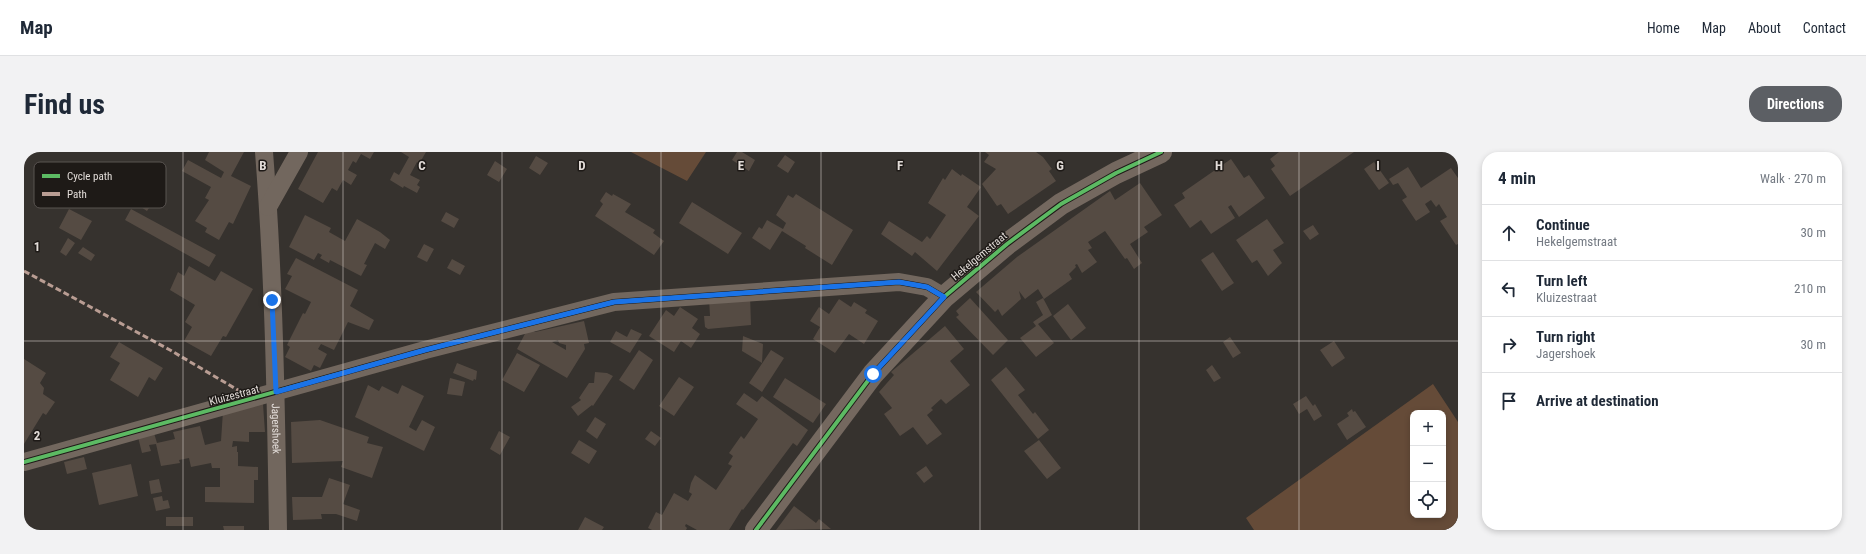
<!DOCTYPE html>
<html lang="en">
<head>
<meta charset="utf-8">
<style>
  body { margin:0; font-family:"Roboto Condensed",sans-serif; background:#f2f2f3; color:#1f2937 }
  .controls { position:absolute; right:12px; bottom:12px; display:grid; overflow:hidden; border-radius:8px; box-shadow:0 2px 6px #0003 }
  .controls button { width:36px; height:36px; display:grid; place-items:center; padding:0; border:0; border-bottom:1px solid #e0e1e3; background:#fff; color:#1f2937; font:20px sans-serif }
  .stop { position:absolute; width:12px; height:12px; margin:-9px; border:3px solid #1a73e8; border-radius:50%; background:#fff }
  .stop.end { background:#1a73e8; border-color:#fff; box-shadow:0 1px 4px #0008 }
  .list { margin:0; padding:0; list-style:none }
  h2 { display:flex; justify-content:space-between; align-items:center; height:52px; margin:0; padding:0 16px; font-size:17px }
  h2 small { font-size:13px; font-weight:400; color:#747a83 }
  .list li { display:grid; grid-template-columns:26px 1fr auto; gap:12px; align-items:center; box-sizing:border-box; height:56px; padding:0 16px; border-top:1px solid #e0e1e3 }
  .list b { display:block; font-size:15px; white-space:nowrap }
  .list p { margin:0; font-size:13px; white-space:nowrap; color:#747a83 }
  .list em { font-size:13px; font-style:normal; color:#747a83 }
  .icon { flex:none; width:22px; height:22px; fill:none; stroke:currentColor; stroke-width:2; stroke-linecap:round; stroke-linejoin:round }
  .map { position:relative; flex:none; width:1434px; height:378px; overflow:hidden; border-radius:16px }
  header { display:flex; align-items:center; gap:24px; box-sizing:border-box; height:56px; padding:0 20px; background:#fff; border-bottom:1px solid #e0e1e3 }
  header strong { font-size:19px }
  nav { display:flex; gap:22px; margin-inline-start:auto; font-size:14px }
  .intro { display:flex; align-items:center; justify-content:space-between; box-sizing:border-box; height:96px; padding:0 24px }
  h1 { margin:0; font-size:28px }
  .button { padding:10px 18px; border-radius:16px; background:#5c5f64; color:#fff; font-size:14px; font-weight:700 }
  main { display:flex; gap:24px; padding:0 24px }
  aside { flex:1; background:#fff; border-radius:16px; box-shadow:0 2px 6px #0003 }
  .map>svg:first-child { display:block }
  .green { fill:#654b38; fill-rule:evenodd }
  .building { fill:#554b43; fill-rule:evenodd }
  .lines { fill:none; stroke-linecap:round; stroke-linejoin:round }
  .street { stroke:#72675e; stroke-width:18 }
  .secondary { stroke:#74685f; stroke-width:22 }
  .quiet { stroke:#b99d93; stroke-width:3; stroke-dasharray:6 3; stroke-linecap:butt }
  .cycleway-casing { stroke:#1e1a17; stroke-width:6 }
  .cycleway { stroke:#5cba63; stroke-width:4 }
  .route { stroke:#1a73e8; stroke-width:5 }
  .grid { fill:none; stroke:#e2dcd8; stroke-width:1; stroke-opacity:0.55 }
  .labels { text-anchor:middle; stroke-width:3; stroke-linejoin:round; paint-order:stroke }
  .street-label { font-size:11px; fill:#e2dcd8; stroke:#1e1a17 }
  .key { fill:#1e1a17; stroke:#595451; stroke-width:1 }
  .key-label { font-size:11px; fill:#e2dcd8 }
  .grid-label { font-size:13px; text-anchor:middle; font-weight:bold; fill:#e2dcd8; stroke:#1e1a17; stroke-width:3; stroke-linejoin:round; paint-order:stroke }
</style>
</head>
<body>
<header>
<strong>Map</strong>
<nav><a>Home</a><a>Map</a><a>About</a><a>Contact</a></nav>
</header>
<div class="intro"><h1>Find us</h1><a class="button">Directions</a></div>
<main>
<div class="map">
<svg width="1434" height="378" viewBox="0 0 1434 378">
  <rect width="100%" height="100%" fill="#36322e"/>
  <path class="green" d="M607 0H682L663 29Z
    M1409 232 1434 270V378H1230L1222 366ZM1389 261H1419V363H1389Z"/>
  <path class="building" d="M185 0H220L207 24 227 34 209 72 205 70 195 88 181 80 183 76 171 69 185 48 181 46 187 35 158 19 164 8 197 26 200 20 181 8Z
    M294 0H350L346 7 337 2 332 11 329 9 324 18 333 23 327 33 319 28 313 39 308 36 299 51 274 37Z
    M377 0H402L395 12 393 10 386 23 396 28 393 33 396 35 393 41 380 34 379 36 366 28 370 20 375 23 385 5Z
    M713 0H718L731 8 725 19 708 8Z
    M961 0H1012L1019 5 1028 17 1025 19 1032 29 984 62 977 52 973 54 958 32 972 17 960 10 965 3Z
    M1255 0H1330L1266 44 1247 17 1251 14 1246 7Z
    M761 3 771 10 764 21 753 14Z
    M512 4 524 11 516 23 505 16Z
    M1207 7 1220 26 1225 23 1241 46 1215 65 1207 53 1204 55 1211 66 1187 82 1177 68 1166 76 1150 53 1161 46 1158 41Z
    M471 9 483 17 475 30 463 23Z
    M1350 10 1365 31 1355 38 1340 17Z
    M1384 15 1397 36 1427 16 1434 26V92L1432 93 1416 69 1423 65 1415 52 1412 55 1407 48 1401 52 1406 60 1392 69 1378 48 1383 45 1374 31 1369 33 1365 27Z
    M928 17 937 24 938 22 957 35 943 55 955 64 913 119 891 100 888 104 857 82 865 69 898 90 903 84 906 87 922 63 904 51 919 26 921 28Z
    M110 29 133 44 123 59 100 44Z
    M1116 31 1138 63 1120 75 1124 80 1106 92 1118 111 1110 117 1103 106 1101 107 1081 79 1064 90 1068 96 1064 98 1073 110 1058 121 1053 112 1051 113 1052 115 1045 122 1048 127 1020 147 1014 137 1001 147 995 139 997 147 978 164 974 157 971 160 952 140 993 105 1086 39 1091 48Z
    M582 40 588 44 589 42 607 52 601 60 631 78 629 81 640 89 630 103 571 64 579 52 576 49Z
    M772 42 829 78 808 113 781 96 782 94 758 79 746 98 728 86 735 75 738 77 743 68 759 77 762 71 752 63 764 43 769 46Z
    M668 50 718 81 704 102 655 71Z
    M45 57 68 69 57 88 35 76Z
    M107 57 192 103 185 115 101 68Z
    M422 60 435 67 430 76 417 69Z
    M281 63 307 76 305 80 321 89 333 67 356 80 366 88 361 97 351 91 340 112 343 113 337 124 306 108 305 111 296 106 298 103 294 101 290 108 265 95Z
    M1243 67 1260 91 1249 98 1258 111 1244 124 1233 108 1228 111 1212 88Z
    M1289 73 1295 82 1286 88 1279 79Z
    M44 86 51 91 42 104 36 100Z
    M400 92 410 97 403 110 393 105Z
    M59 95 71 103 67 109 54 101Z
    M1189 100 1210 131 1198 139 1177 108Z
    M272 106 334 138 326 154 350 168 345 178 324 170 310 198 297 192 294 197 303 202 296 216 290 213 287 219 261 205 266 195 263 193 279 161 281 162 287 150 261 137 268 124 263 122Z
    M428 107 441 114 436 123 423 116Z
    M165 114 191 129 197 119 229 137 202 185 199 184 187 204 160 189 168 175 161 170 171 153 146 138 154 120 160 124Z
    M726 143 727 173 684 177 681 175 680 164H686L685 146Z
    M946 146 984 188 969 203 932 165 935 163 932 159Z
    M1019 146 1028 163 1014 172 1030 191 1012 205 996 186 1012 174 1009 170 1019 163 1012 150Z
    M815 147 827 155 830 150 843 158 841 161 854 169 840 192 825 182 811 201 789 187 796 175 786 169 795 155 805 162Z
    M1044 152 1062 176 1047 188 1029 164Z
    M656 155 674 167 668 176 676 182 667 196 657 189 650 200 625 184 642 158 650 164Z
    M560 169 565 191 560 192 561 197 543 226 493 197 504 176 511 180ZM534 188 535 191 542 193V198L528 190Z
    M921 174 940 197 926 209 946 233 922 252 917 247 907 256 909 258 903 263 918 282 903 293 889 275 876 284 860 262 868 256 855 240 870 223 867 220Z
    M607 177 618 182 606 201 586 190 592 179 603 185Z
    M719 184 739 192 738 211 718 199Z
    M1206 185 1217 201 1209 206 1199 190Z
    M1310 189 1321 206 1308 215 1296 198Z
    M95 190 139 216 131 229 125 225 114 245 86 228 96 211 86 205Z
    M615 198 629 208 610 238 595 228Z
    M747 198 760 206 738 240 725 231Z
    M493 201 516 213 500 240 478 228Z
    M0 207 22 221 16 231 20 236 19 242 31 250 22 263 19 261 0 292Z
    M433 211 453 219 452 228 450 227 449 229 429 221Z
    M1188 213 1197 226 1190 230 1182 218Z
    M982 215 1001 238 994 243 1009 262 1011 260 1025 278 1014 287 967 228Z
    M571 220 583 221 589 224 569 254 568 253 554 264 547 255 557 248 555 246 565 231H570Z
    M655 225 670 235 650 264 635 254Z
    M426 226 441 230 438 244 423 242Z
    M761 226 802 252 789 271 749 245Z
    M344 233 355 239 358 234 374 242 378 233 400 244 385 275 392 279 398 268 411 275 400 299 331 265Z
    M720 241 733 250 738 244 784 278 773 294 769 291 719 358 718 357 705 378H673L662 372 661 374 663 376 662 378H628L624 376 632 360 638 363 650 341 664 349 668 342 665 340 667 331 671 323 692 338 708 314 704 312 709 304 705 301 717 284 720 287 734 267 712 252Z
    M1282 244 1289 254 1291 252 1298 264 1290 269 1283 257 1275 262 1269 252Z
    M239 252 241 280H225V290L209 289 208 295 213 294V300H214V314L234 315V328H230V351L181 350V335H196V316H188L187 311 167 315 165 306 155 308 156 311 137 314 132 292 125 293 127 299 118 301 114 285 130 281 133 291 151 287 149 280 176 274 181 293 197 289 199 259Z
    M1328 257 1329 260 1331 259 1342 275 1323 288 1313 272 1325 264 1323 261Z
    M571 265 582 272 573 287 562 279Z
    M296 268 345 285 343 291 359 295 348 326 317 315 319 309 268 311 267 270Z
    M475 279 486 285 476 303 466 297Z
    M627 279 637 286 631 294 621 287Z
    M555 288 573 299 565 312 547 301Z
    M1015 288 1037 316 1023 327 1000 299Z
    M60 305 63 317 43 322 40 310Z
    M107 312 114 344 75 353 68 321Z
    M902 314 909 324 900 331 892 321Z
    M305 326 326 333 319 352 336 358 333 369 312 362H297L298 367 269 368 268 345H298Z
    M135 327 138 340 127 342 125 329Z
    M138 344 139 349 144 348 146 356 132 359 129 346Z
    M770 354 792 371 795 367 807 377 752 378Z
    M142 365H169V374H142Z
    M561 365 580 375 578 378H554Z
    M199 374H220V378H200Z"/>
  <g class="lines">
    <g class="street">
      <path id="s1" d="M240 0C250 126 252 252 254 378"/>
      <path d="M244 55 275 0"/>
      <path d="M0 310 401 198 590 150 875 130 903 135 920 145"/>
    </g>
    <path class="secondary" d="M732 378 849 222 920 145 983 92 1037 52 1092 21 1137 0"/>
    <path class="quiet" d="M0 119 146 198 229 247"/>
    <defs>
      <path id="cycleway" d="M0 310 401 198 590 150 875 130 903 135 920 145
        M732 378 849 222 920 145 983 92 1037 52 1092 21 1137 0"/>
    </defs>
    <use href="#cycleway" class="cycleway-casing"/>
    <use href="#cycleway" class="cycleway"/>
  </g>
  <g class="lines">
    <path class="route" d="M248 148 252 240 401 198 590 150 875 130 903 135 920 145 849 222"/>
  </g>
  <path class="grid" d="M159 0V378M319 0V378M478 0V378M637 0V378M797 0V378M956 0V378M1115 0V378M1275 0V378M0 189H1434"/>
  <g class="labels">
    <g class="street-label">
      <text transform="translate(955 104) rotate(-40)" y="4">Hekelgemstraat</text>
      <text transform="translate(210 243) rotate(-15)" y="4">Kluizestraat</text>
      <text dy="4" stroke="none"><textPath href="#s1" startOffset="277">Jagershoek</textPath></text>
    </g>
  </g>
  <rect x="10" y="10" width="132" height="46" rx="6" class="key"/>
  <rect x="18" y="22" width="18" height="4" fill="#5cba63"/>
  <rect x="18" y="40" width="18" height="4" fill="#b99d93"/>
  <g class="key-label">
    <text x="43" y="28">Cycle path</text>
    <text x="43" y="46">Path</text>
  </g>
  <g class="grid-label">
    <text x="239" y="18">B</text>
    <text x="398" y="18">C</text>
    <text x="558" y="18">D</text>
    <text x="717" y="18">E</text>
    <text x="876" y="18">F</text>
    <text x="1036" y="18">G</text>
    <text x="1195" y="18">H</text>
    <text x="1354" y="18">I</text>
    <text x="13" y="99">1</text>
    <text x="13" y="288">2</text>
  </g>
</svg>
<div class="controls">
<button>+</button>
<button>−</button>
<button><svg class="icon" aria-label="locate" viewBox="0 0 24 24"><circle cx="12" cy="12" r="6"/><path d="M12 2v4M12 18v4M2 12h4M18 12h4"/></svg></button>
</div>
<div class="stop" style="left:849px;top:222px"></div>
<div class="stop end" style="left:248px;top:148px"></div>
</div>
<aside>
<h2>4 min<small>Walk · 270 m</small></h2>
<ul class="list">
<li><svg class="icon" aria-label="ahead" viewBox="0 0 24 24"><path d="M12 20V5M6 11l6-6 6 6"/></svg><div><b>Continue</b><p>Hekelgemstraat</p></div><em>30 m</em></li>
<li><svg class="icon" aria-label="left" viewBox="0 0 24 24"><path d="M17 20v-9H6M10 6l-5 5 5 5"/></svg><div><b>Turn left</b><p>Kluizestraat</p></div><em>210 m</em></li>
<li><svg class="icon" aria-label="right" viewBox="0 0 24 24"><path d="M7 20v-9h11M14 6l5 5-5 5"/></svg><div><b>Turn right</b><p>Jagershoek</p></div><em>30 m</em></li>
<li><svg class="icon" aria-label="arrive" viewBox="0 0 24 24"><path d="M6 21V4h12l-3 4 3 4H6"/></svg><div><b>Arrive at destination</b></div></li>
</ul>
</aside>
</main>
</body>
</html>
